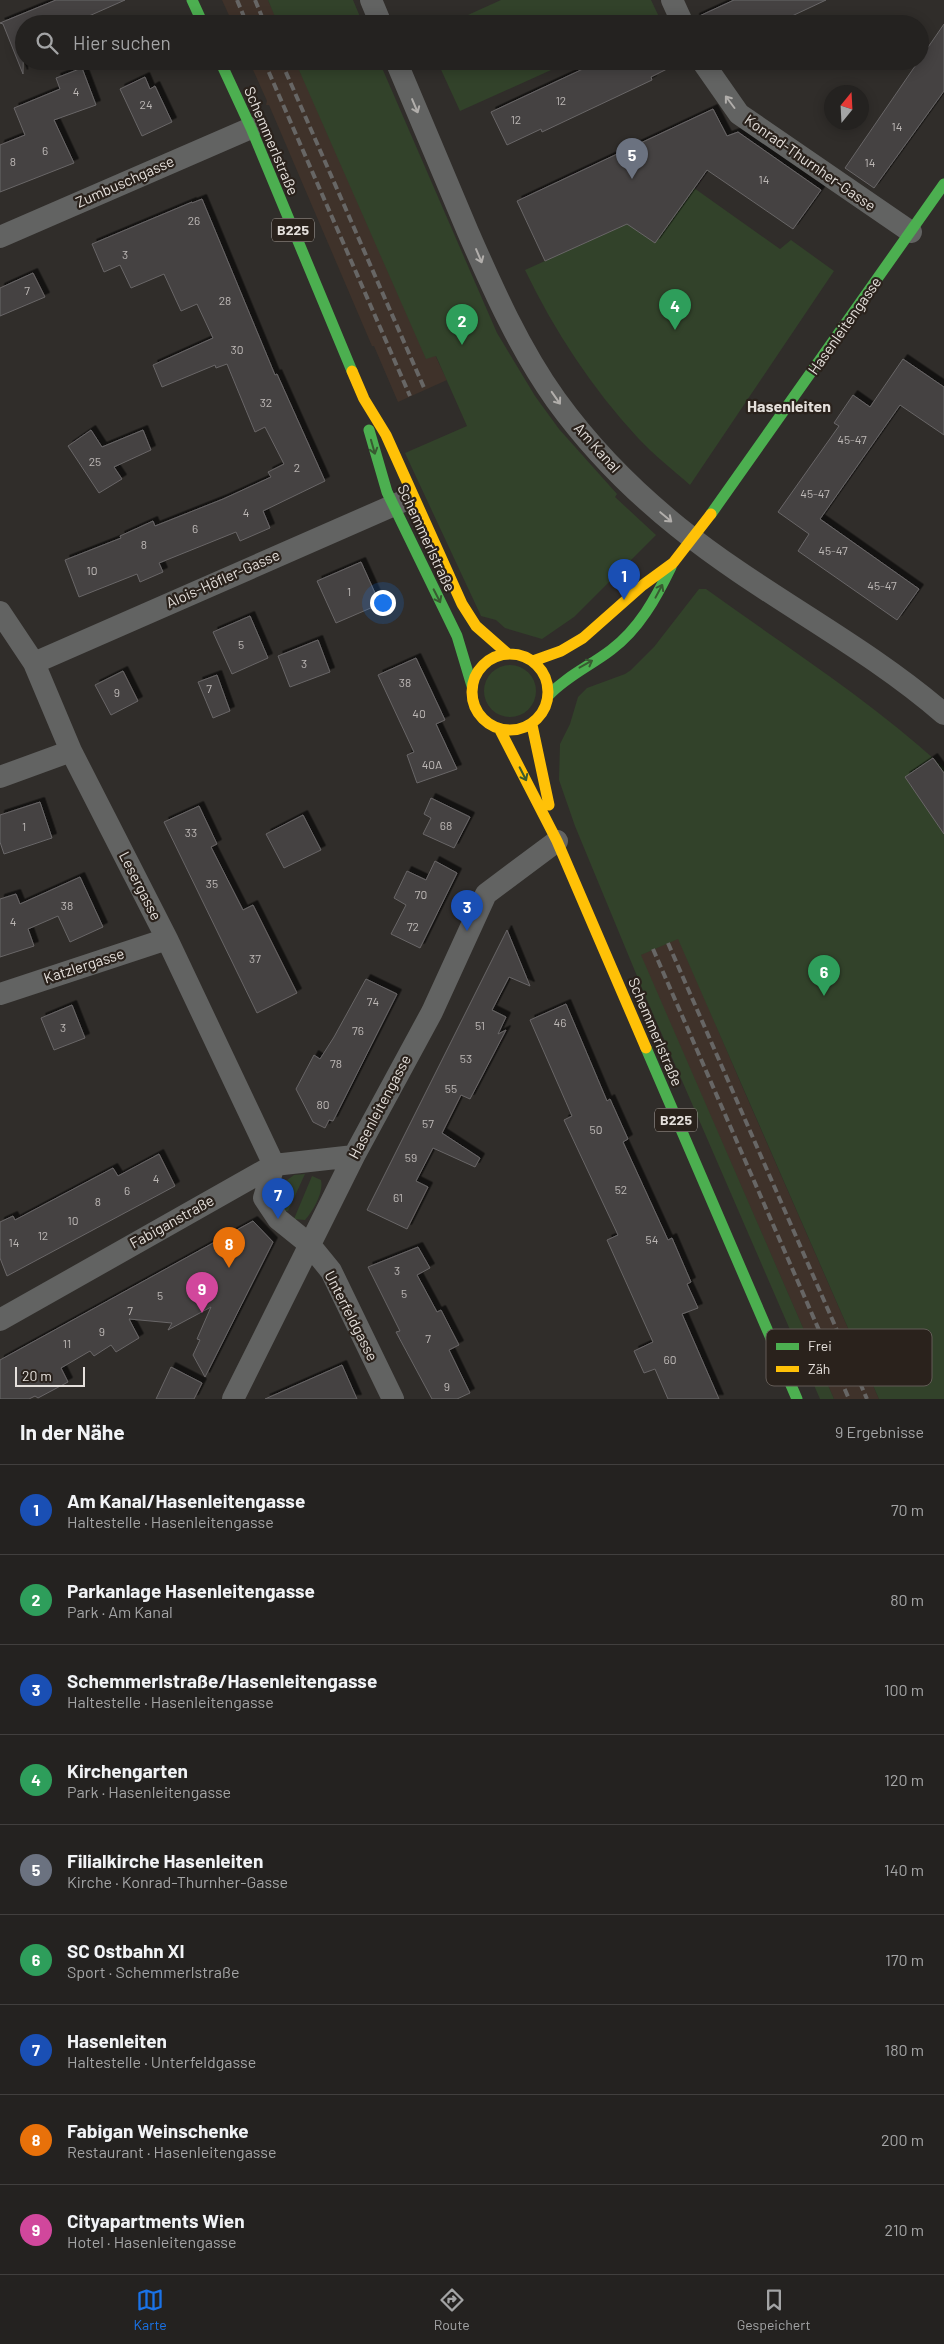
<!DOCTYPE html>
<html lang="de">
<head>
<meta charset="utf-8">
<style>
  body { margin:0; font-family:Barlow,sans-serif; background:#302f2d; color:#f1f3f6 }
  .compass { position:absolute; left:824px; top:85px; width:45px; height:45px; border-radius:50%; background:#242220; box-shadow:0 2px 12px #0003; rotate:18deg }
  .scale { position:absolute; left:15px; bottom:12px; width:70px; box-sizing:border-box; padding-left:5px; border:2px solid #e5e0dc; border-top:0; font-size:14px; line-height:18px; white-space:nowrap; color:#e5e0dc; -webkit-text-stroke:4px #2a221c; paint-order:stroke }
  .you { position:absolute; left:382px; top:602px; width:18px; height:18px; margin:-12px; border:4px solid #fff; border-radius:50%; background:#1a73e8; box-shadow:0 0 0 8px #1a73e833 }
  .badge { display:grid; place-items:center; width:32px; height:32px; border-radius:50%; background:#1a73e8; color:#fff; font-size:16px; font-weight:700 }
  .pin { position:absolute; translate:-50% -41px; filter:drop-shadow(0 1px 2px #0008) }
  .pin::after { content:''; position:absolute; top:26px; width:18px; height:15px; background:inherit; clip-path:polygon(0 0,100% 0,50% 100%) }
  .list { margin:0; padding:0; list-style:none }
  h2 { display:flex; justify-content:space-between; align-items:center; height:65px; margin:0; padding:0 20px; font-size:21px }
  h2 small { font-size:16px; font-weight:400; color:#a3a4a5 }
  .list li { display:grid; grid-template-columns:32px 1fr auto; gap:15px; align-items:center; box-sizing:border-box; height:90px; padding:0 20px; border-top:1px solid #413f3e }
  .list b { display:block; font-size:19px; white-space:nowrap }
  .list p { margin:0; font-size:16px; white-space:nowrap; color:#a3a4a5 }
  .list em { font-size:16px; font-style:normal; color:#a3a4a5 }
  .icon { flex:none; width:28px; height:28px; fill:none; stroke:currentColor; stroke-width:2; stroke-linecap:round; stroke-linejoin:round }
  .map { position:relative; flex:none; width:944px; height:1399px; overflow:hidden }
  .search { position:absolute; background:#242220; box-shadow:0 2px 12px #0003; left:15px; right:15px; top:15px; height:55px; display:flex; align-items:center; gap:12px; box-sizing:border-box; padding:0 18px; border-radius:28px; color:#a3a4a5; font-size:19px }
  .sheet { height:875px; background:#242220 }
  nav { display:flex; justify-content:space-around; align-items:center; box-sizing:border-box; height:70px; border-top:1px solid #413f3e; background:#242220; font-size:14px; color:#a3a4a5 }
  nav a { display:grid; justify-items:center; gap:2px }
  nav .on { color:#1a73e8 }
  .map>svg:first-child { display:block }
  .built { fill:#3f322a }
  .green { fill:#32422a }
  .building { fill:#444242; stroke:#696667; filter:url(#shadow) }
  .lines { fill:none; stroke-linecap:round; stroke-linejoin:round }
  .street { stroke:#626362; stroke-width:22 }
  .fast { stroke:#4caf50; stroke-width:11 }
  .slow { stroke:#ffc107; stroke-width:11 }
  .rail { stroke:#676665; stroke-width:4; stroke-dasharray:8 4; stroke-linecap:butt }
  .oneway { stroke:#b1aeab }
  .oneway2 { stroke:#385a31 }
  .labels { text-anchor:middle; stroke-width:4.5; stroke-linejoin:round; paint-order:stroke }
  .number-label { font-size:12px; fill:#bdb8b6 }
  .shield { fill:#2a221c; stroke:#ada7a2; stroke-width:1 }
  .shield-label { font-size:14px; font-weight:bold; fill:#e5e0dc }
  .street-label { font-size:15px; fill:#e5e0dc; stroke:#2a221c }
  .neighbourhood-label { font-size:16px; font-weight:bold; fill:#e5e0dc; stroke:#2a221c }
  .key { fill:#2a221c; stroke:#625b56; stroke-width:1 }
  .key-label { font-size:14px; fill:#e5e0dc }
</style>
</head>
<body>
<div class="map">
<svg width="944" height="1399" viewBox="0 0 944 1399">
  <defs>
    <filter id="shadow"><feDropShadow dx="4.5" dy="-4.5" stdDeviation="0" flood-color="#0009"/></filter>
  </defs>
  <rect width="100%" height="100%" fill="#302d2a"/>
  <path class="built" d="M222 0H268L279 24H233Z
    M249 61H295L447 380 398 402 374 346H372L269 105H266L267 101Z
    M679 938 742 1086 879 1399H834L640 955Z"/>
  <path class="green" d="M268 0H353L363 24H278Z
    M501 0H651L661 21 654 24H448Z
    M295 61H379L497 333 535 396 559 429 617 494 615 497 656 535 574 617 542 639 505 628 496 620 481 616 405 453 467 426 436 356 426 359Z
    M437 61H571L460 111Z
    M694 188 780 249 791 240 834 271 690 485C673 470 654 455 638 438 592 388 555 332 525 270L627 224Z
    M699 589H706C786 647 872 701 944 768V1399H879L678 939 641 955 834 1399H820L644 993 575 826 559 780 560 744 570 724 578 697 587 688 625 674 631 670 654 647Z
    M484 691a26 26 0 1 1 52 0a26 26 0 1 1-52 0Z
    M305 1174 288 1211H284L277 1202 279 1186 294 1175Z
    M312 1176 321 1180C324 1192 313 1211 305 1220L294 1219Z"/>
  <path class="building" d="M56 0H125L71 24H24L23 74 3 24 0 23Z
    M734 0H826L775 24H696L695 18Z
    M944 24V91L874 188 845 168Z
    M600 61H683L651 77 652 80 542 132 541 129 507 145 491 112Z
    M82 68 96 105 54 120 74 163 0 192V145L25 135 14 108 60 89 56 78Z
    M145 77 150 89 155 86 172 122 142 136 120 89Z
    M713 109 727 136 738 132 821 190 793 229 707 170 655 243 627 224 545 261 517 201Z
    M202 199 275 375 277 374 325 481 263 511 270 528 240 541 236 532 159 563 163 572 140 582 137 574 79 597 65 560 121 538 120 536 153 521 155 526 223 499 271 477 268 472 284 464 265 427 255 432 227 364 216 368 215 365 162 387 153 365 213 338 197 304 181 311 164 274 131 288 120 265 104 272 92 244 192 202V203Z
    M33 273 45 297 0 316V288Z
    M903 359 944 387V435L900 405 820 519 919 589 897 620 798 551 809 534 778 512 839 426 834 423 853 395 870 407Z
    M91 430 102 447 143 430 151 450 114 467 122 479 99 493 68 446Z
    M361 562 380 604 336 623 317 581Z
    M250 616 268 658 232 674 213 632Z
    M318 640 330 672 290 687 278 656Z
    M416 658 445 720 436 724 457 769 417 783 407 755 414 752 378 675Z
    M123 671 138 701 111 715 95 685Z
    M217 675 230 711 213 718 198 682Z
    M933 758 944 773V834L905 777Z
    M431 798 470 817 454 848 423 834 431 818 424 814Z
    M40 802 52 838 4 854 0 842V815Z
    M199 806 217 844 211 847 243 910 253 905 297 993 257 1013 164 822Z
    M303 815 321 850 284 868 266 834Z
    M435 861 457 873 420 948 391 934 406 905 394 898 407 871 426 880Z
    M80 877 103 927 70 942 58 916 28 929 34 946 0 957V899L16 894 20 904Z
    M507 930 530 986 509 977 492 1010 506 1017 498 1034 506 1030 470 1099 461 1095 442 1133 480 1158 475 1167 433 1148 416 1181 428 1187 407 1229 367 1210Z
    M366 979 397 994 333 1121 329 1120 325 1128 313 1122 296 1089 314 1055 320 1059 334 1037Z
    M566 1004 607 1101 610 1099 628 1139 623 1142 668 1240 672 1238 691 1282 687 1284 698 1308 682 1314 719 1399H668L655 1369 644 1373 634 1351 653 1342 607 1240 618 1235 564 1120 572 1116 530 1020Z
    M72 1005 85 1038 54 1050 41 1018Z
    M159 1154 175 1186 7 1276 0 1258V1222L13 1216 15 1220 113 1168 118 1176Z
    M253 1221 273 1242 205 1377 193 1355 200 1340 197 1339 211 1307 168 1330 172 1323 129 1319 139 1338 116 1352 111 1345 94 1356 90 1351 61 1368 68 1382 38 1398 35 1396 29 1399H0V1360Z
    M418 1247 430 1268 417 1275 437 1312 441 1310 459 1345 449 1350 470 1393 457 1399H432L396 1332 400 1331 368 1267Z
    M342 1365 357 1399H265Z
    M171 1367 202 1383 194 1399H156Z"/>
  <g class="lines">
    <path class="street" d="M371 0 381 24
      M672 0 683 24
      M396 61C420 118 444 175 468 232 493 289 519 348 556 400 590 447 632 490 678 527 762 595 862 643 944 714
      M702 61 739 114 911 232
      M0 237 251 128
      M0 612 34 663 71 751 167 939 274 1165
      M34 663 408 499
      M0 777 71 751
      M0 994 167 939
      M274 1165 264 1198 278 1219 309 1244 331 1271 393 1399
      M0 1320 274 1165 354 1156
      M233 1399 354 1156 432 1012 486 894 557 841"/>
    <path class="fast" d="M192 0 203 24
      M220 61 251 128 352 371
      M369 430 387 492 457 636 472 686
      M711 514 944 184
      M549 695C567 676 590 666 611 650 639 629 656 598 671 567
      M646 1048 797 1399"/>
    <path class="slow" d="M352 371 364 399 386 435 462 604 476 626 508 654
      M472 692a38 38 0 1 1 76 0a38 38 0 1 1-76 0Z
      M533 661 561 651 583 638 643 585 673 563 711 514
      M532 725 549 805
      M500 730 557 841 646 1048"/>
    <path class="rail" d="M237 0 247 24
      M255 0 265 24
      M264 61 410 396
      M281 61 425 390
      M668 943 867 1399
      M653 949 849 1399"/>
  </g>
  <defs><path id="oneway-shaft" d="M-6 0H5M1.5-3L5.5 0L1.5 3" fill="none" stroke-width="1.6" stroke-linecap="round" stroke-linejoin="round" transform="scale(1.25)"/></defs>
  <g class="oneway">
    <use href="#oneway-shaft" transform="translate(730 102) rotate(-127)"/>
    <use href="#oneway-shaft" transform="translate(415 106) rotate(67)"/>
    <use href="#oneway-shaft" transform="translate(479 256) rotate(67)"/>
    <use href="#oneway-shaft" transform="translate(556 398) rotate(55)"/>
    <use href="#oneway-shaft" transform="translate(666 517) rotate(40)"/>
  </g>
  <g class="oneway2">
    <use href="#oneway-shaft" transform="translate(373 447) rotate(74)"/>
    <use href="#oneway-shaft" transform="translate(659 591) rotate(-62)"/>
    <use href="#oneway-shaft" transform="translate(437 596) rotate(63)"/>
    <use href="#oneway-shaft" transform="translate(586 664) rotate(-29)"/>
    <use href="#oneway-shaft" transform="translate(523 774) rotate(63)"/>
  </g>
  <g class="labels">
    <g class="number-label">
      <text x="76" y="96">4</text>
      <text x="561" y="105">12</text>
      <text x="146" y="109">24</text>
      <text x="516" y="124">12</text>
      <text x="897" y="131">14</text>
      <text x="45" y="155">6</text>
      <text x="13" y="166">8</text>
      <text x="870" y="167">14</text>
      <text x="764" y="184">14</text>
      <text x="194" y="225">26</text>
      <text x="125" y="259">3</text>
      <text x="27" y="295">7</text>
      <text x="225" y="305">28</text>
      <text x="237" y="354">30</text>
      <text x="266" y="407">32</text>
      <text x="852" y="444">45-47</text>
      <text x="95" y="466">25</text>
      <text x="297" y="472">2</text>
      <text x="815" y="498">45-47</text>
      <text x="246" y="517">4</text>
      <text x="195" y="533">6</text>
      <text x="144" y="549">8</text>
      <text x="833" y="555">45-47</text>
      <text x="92" y="575">10</text>
      <text x="882" y="590">45-47</text>
      <text x="349" y="596">1</text>
      <text x="241" y="649">5</text>
      <text x="304" y="668">3</text>
      <text x="405" y="687">38</text>
      <text x="209" y="693">7</text>
      <text x="117" y="697">9</text>
      <text x="419" y="718">40</text>
      <text x="432" y="769">40A</text>
      <text x="446" y="830">68</text>
      <text x="24" y="831">1</text>
      <text x="191" y="837">33</text>
      <text x="212" y="888">35</text>
      <text x="421" y="899">70</text>
      <text x="67" y="910">38</text>
      <text x="13" y="926">4</text>
      <text x="413" y="931">72</text>
      <text x="255" y="963">37</text>
      <text x="373" y="1006">74</text>
      <text x="560" y="1027">46</text>
      <text x="480" y="1030">51</text>
      <text x="63" y="1032">3</text>
      <text x="358" y="1035">76</text>
      <text x="466" y="1063">53</text>
      <text x="336" y="1068">78</text>
      <text x="451" y="1093">55</text>
      <text x="323" y="1109">80</text>
      <text x="428" y="1128">57</text>
      <text x="596" y="1134">50</text>
      <text x="411" y="1162">59</text>
      <text x="156" y="1183">4</text>
      <text x="621" y="1194">52</text>
      <text x="127" y="1195">6</text>
      <text x="398" y="1202">61</text>
      <text x="98" y="1206">8</text>
      <text x="73" y="1225">10</text>
      <text x="43" y="1240">12</text>
      <text x="652" y="1244">54</text>
      <text x="14" y="1247">14</text>
      <text x="397" y="1275">3</text>
      <text x="404" y="1298">5</text>
      <text x="160" y="1300">5</text>
      <text x="130" y="1315">7</text>
      <text x="102" y="1336">9</text>
      <text x="428" y="1343">7</text>
      <text x="67" y="1348">11</text>
      <text x="670" y="1364">60</text>
      <text x="447" y="1391">9</text>
    </g>
    <g class="shield">
      <rect x="272" y="218.5" width="42" height="23" rx="4"/>
      <rect x="655" y="1108.5" width="42" height="23" rx="4"/>
    </g>
    <g class="shield-label">
      <text x="293" y="235">B225</text>
      <text x="676" y="1125">B225</text>
    </g>
    <g class="street-label">
      <text transform="translate(271 141) rotate(67)" y="5">Schemmerlstraße</text>
      <text transform="translate(810 163) rotate(35)" y="5">Konrad-Thurnher-Gasse</text>
      <text transform="translate(125 182) rotate(-24)" y="5">Zumbuschgasse</text>
      <text transform="translate(845 326) rotate(-55)" y="5">Hasenleitengasse</text>
      <text transform="translate(597 448) rotate(48)" y="5">Am Kanal</text>
      <text transform="translate(426 538) rotate(65)" y="5">Schemmerlstraße</text>
      <text transform="translate(223 579) rotate(-24)" y="5">Alois-Höfler-Gasse</text>
      <text transform="translate(140 886) rotate(63)" y="5">Lesergasse</text>
      <text transform="translate(84 966) rotate(-18)" y="5">Katzlergasse</text>
      <text transform="translate(655 1032) rotate(67)" y="5">Schemmerlstraße</text>
      <text transform="translate(380 1107) rotate(-62)" y="5">Hasenleitengasse</text>
      <text transform="translate(172 1222) rotate(-29)" y="5">Fabiganstraße</text>
      <text transform="translate(351 1316) rotate(63)" y="5">Unterfeldgasse</text>
    </g>
    <g class="neighbourhood-label">
      <text x="789" y="412">Hasenleiten</text>
    </g>
  </g>
  <rect x="766" y="1329" width="166" height="57" rx="8" class="key"/>
  <rect x="776" y="1343" width="23" height="7" fill="#4caf50"/>
  <rect x="776" y="1366" width="23" height="6" fill="#ffc107"/>
  <g class="key-label">
    <text x="808" y="1351">Frei</text>
    <text x="808" y="1374">Zäh</text>
  </g>
</svg>
<svg class="compass" viewBox="-18 -18 36 36"><path d="M0-13l5 13h-10z" fill="#e53935"/><path d="M0 13l5-13h-10z" fill="#a3a4a5"/></svg>
<div class="scale">20 m</div>
<div class="you"></div>
<div class="pin badge" style="left:624px;top:600px;background:#1a4fb4">1</div>
<div class="pin badge" style="left:462px;top:345px;background:#2e9e5b">2</div>
<div class="pin badge" style="left:467px;top:931px;background:#1a4fb4">3</div>
<div class="pin badge" style="left:675px;top:330px;background:#2e9e5b">4</div>
<div class="pin badge" style="left:632px;top:179px;background:#6b7280">5</div>
<div class="pin badge" style="left:824px;top:996px;background:#2e9e5b">6</div>
<div class="pin badge" style="left:278px;top:1219px;background:#1a4fb4">7</div>
<div class="pin badge" style="left:229px;top:1268px;background:#e8710a">8</div>
<div class="pin badge" style="left:202px;top:1313px;background:#d1479c">9</div>
<div class="search"><svg class="icon" aria-label="search" viewBox="0 0 24 24"><circle cx="10" cy="10" r="6"/><path d="M15 15l6 6"/></svg>Hier suchen</div>
</div>
<section class="sheet">
<h2>In der Nähe<small>9 Ergebnisse</small></h2>
<ul class="list">
<li><span class="badge" style="background:#1a4fb4">1</span><div><b>Am Kanal/Hasenleitengasse</b><p>Haltestelle · Hasenleitengasse</p></div><em>70 m</em></li>
<li><span class="badge" style="background:#2e9e5b">2</span><div><b>Parkanlage Hasenleitengasse</b><p>Park · Am Kanal</p></div><em>80 m</em></li>
<li><span class="badge" style="background:#1a4fb4">3</span><div><b>Schemmerlstraße/Hasenleitengasse</b><p>Haltestelle · Hasenleitengasse</p></div><em>100 m</em></li>
<li><span class="badge" style="background:#2e9e5b">4</span><div><b>Kirchengarten</b><p>Park · Hasenleitengasse</p></div><em>120 m</em></li>
<li><span class="badge" style="background:#6b7280">5</span><div><b>Filialkirche Hasenleiten</b><p>Kirche · Konrad-Thurnher-Gasse</p></div><em>140 m</em></li>
<li><span class="badge" style="background:#2e9e5b">6</span><div><b>SC Ostbahn XI</b><p>Sport · Schemmerlstraße</p></div><em>170 m</em></li>
<li><span class="badge" style="background:#1a4fb4">7</span><div><b>Hasenleiten</b><p>Haltestelle · Unterfeldgasse</p></div><em>180 m</em></li>
<li><span class="badge" style="background:#e8710a">8</span><div><b>Fabigan Weinschenke</b><p>Restaurant · Hasenleitengasse</p></div><em>200 m</em></li>
<li><span class="badge" style="background:#d1479c">9</span><div><b>Cityapartments Wien</b><p>Hotel · Hasenleitengasse</p></div><em>210 m</em></li>
</ul>
</section>
<nav>
<a class="on"><svg class="icon" aria-label="map" viewBox="0 0 24 24"><path d="M3 6l6-2 6 2 6-2v14l-6 2-6-2-6 2zM9 4v14M15 6v14"/></svg>Karte</a>
<a><svg class="icon" aria-label="directions" viewBox="0 0 24 24"><path d="M12 3l9 9-9 9-9-9zM9 14v-3h6M13 9l2 2-2 2"/></svg>Route</a>
<a><svg class="icon" aria-label="saved" viewBox="0 0 24 24"><path d="M7 4h10v16l-5-4-5 4z"/></svg>Gespeichert</a>
</nav>
</body>
</html>
